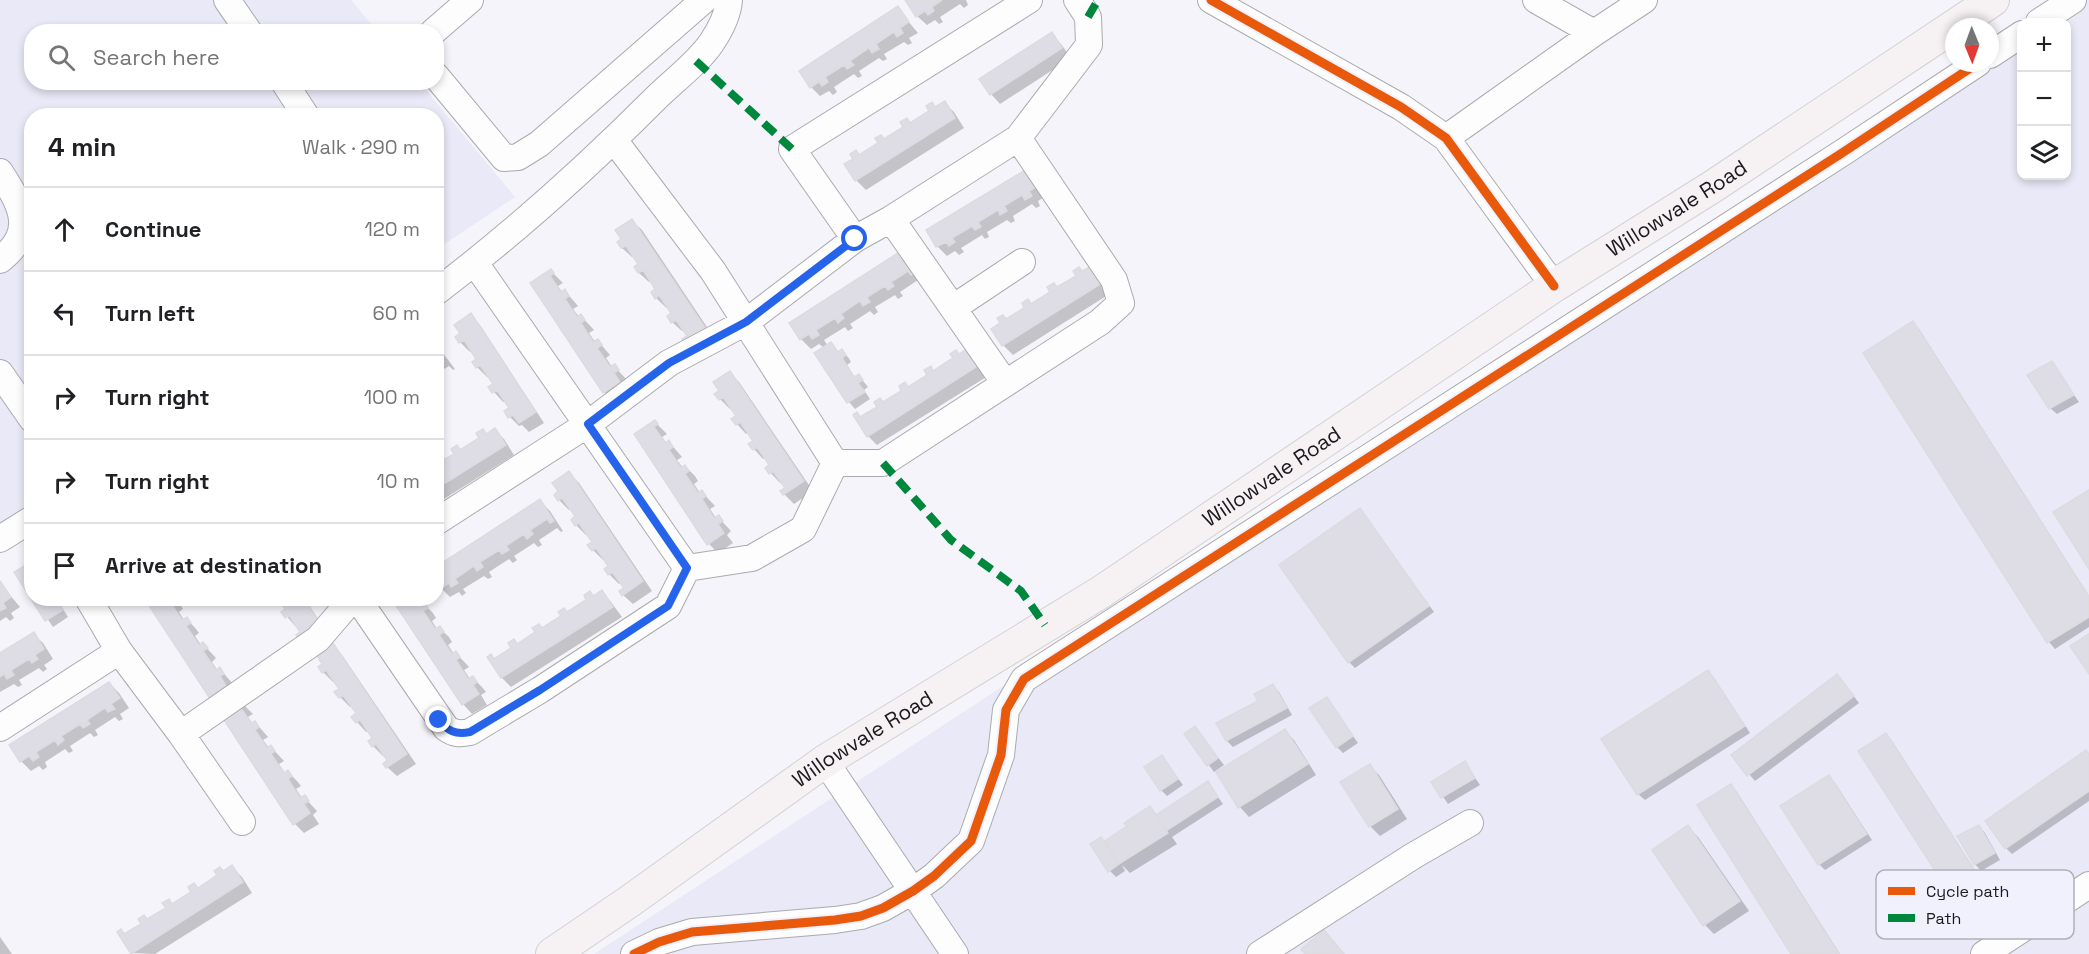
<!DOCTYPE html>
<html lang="en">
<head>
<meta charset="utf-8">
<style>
  body { margin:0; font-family:"Space Grotesk",sans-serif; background:#f6f6f6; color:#202124 }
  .controls { position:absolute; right:18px; top:18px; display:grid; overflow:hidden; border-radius:12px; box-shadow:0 3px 9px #0003 }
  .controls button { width:54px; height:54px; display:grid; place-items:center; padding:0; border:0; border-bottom:2px solid #e0e0e0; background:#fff; color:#202124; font:30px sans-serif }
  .compass { position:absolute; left:1945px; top:18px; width:54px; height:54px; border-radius:50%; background:#fff; box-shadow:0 3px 9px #0003; rotate:179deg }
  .stop { position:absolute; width:18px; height:18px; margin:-14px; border:4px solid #2563eb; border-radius:50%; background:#fff }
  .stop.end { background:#2563eb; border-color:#fff; box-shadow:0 2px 6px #0008 }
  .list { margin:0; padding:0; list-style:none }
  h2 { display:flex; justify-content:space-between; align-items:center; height:78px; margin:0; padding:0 24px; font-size:26px }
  h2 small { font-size:20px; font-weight:400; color:#757577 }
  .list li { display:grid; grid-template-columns:39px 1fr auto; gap:18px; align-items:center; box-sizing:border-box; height:84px; padding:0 24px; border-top:2px solid #e0e0e0 }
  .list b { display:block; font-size:22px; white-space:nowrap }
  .list em { font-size:20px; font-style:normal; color:#757577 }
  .icon { flex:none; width:33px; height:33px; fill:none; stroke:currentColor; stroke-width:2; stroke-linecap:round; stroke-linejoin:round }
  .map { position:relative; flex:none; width:2089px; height:954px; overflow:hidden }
  .search { position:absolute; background:#fff; box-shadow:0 3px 9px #0003; left:24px; top:24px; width:420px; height:66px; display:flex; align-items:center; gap:15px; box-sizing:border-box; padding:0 21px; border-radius:24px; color:#757577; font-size:22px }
  .panel { position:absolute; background:#fff; box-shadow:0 3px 9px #0003; left:24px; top:108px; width:420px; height:498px; border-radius:24px }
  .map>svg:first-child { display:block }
  .built { fill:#e9e9f7 }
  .shadow { fill:#0003 }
  .building { fill:#dedde6; stroke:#dbdbe0; stroke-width:1.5 }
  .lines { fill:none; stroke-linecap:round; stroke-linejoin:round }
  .minor-casing { stroke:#aaaaaf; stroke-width:28 }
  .major-casing { stroke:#d2d2d5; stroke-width:34 }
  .minor { stroke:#fdfdfe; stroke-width:26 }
  .major { stroke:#f6f1f2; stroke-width:32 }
  .quiet { stroke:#00873e; stroke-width:8; stroke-dasharray:15 8; stroke-linecap:butt }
  .cycleway-casing { stroke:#f1f1fd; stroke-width:13 }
  .cycleway { stroke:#e8590c; stroke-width:9 }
  .route { stroke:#2563eb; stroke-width:8 }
  .labels { text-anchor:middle; stroke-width:4.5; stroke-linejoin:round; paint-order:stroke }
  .street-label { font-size:21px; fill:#1a191e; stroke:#f1f1fd }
  .key { fill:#f1f1fd; stroke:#b0b0ba; stroke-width:1.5 }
  .key-label { font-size:16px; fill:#1a191e }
</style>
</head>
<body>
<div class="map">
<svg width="2089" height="954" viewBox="0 0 2089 954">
  <rect width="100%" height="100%" fill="#f4f4fa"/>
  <path class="built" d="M0 0H351L377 31 32 32V82L420 83 515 197 437 249 436 116H32L31 516 0 537Z
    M2061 0H2089V954H594L1035 665 2021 26 2022 176H2066V22H2026Z"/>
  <path class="shadow" d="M907 0H966L968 5 964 8 960 4 940 17 943 22 939 24 935 20 927 25 917 16Z
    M897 8 918 33 909 38 912 43 908 45 904 42 884 54 887 59 883 61 879 58 859 71 862 76 858 78 854 74 834 87 837 92 833 95 829 91 820 96 811 87Z
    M1051 34 1061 44 1071 58 1000 104 991 94 981 80Z
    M944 103 954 112 964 128 866 190 856 180V152L860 156 931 111 932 104 936 108Z
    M1027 170 1046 196 1038 201 1040 206 1036 208 1032 204 1013 216 1015 221 1011 223 1007 220 987 232 989 237 985 239 982 235 961 248 964 252 959 255 955 251 947 256 937 246 928 231Z
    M632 221 642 230 707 327 690 338 684 330 682 331 672 322 673 314 656 298 657 290 651 280 649 282 639 273 636 268 640 264 634 256 632 257 622 248Z
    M901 253 922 284 918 280 900 292 903 296 898 299 895 295 875 307 878 312 874 315 870 311 850 324 853 328 848 331 845 327 824 340 828 346 831 344 839 353 842 351 848 357 851 362 847 365 855 378 859 376 868 387 864 390 870 399 855 409 849 402 816 353 824 348 819 344 811 349 801 339Z
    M1091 267 1111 293 1013 355 1003 345 1007 320Z
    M551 271 563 283 558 286 563 293 565 291 578 306 573 309 579 317 581 316 594 330 589 333 595 342 598 341 610 355 606 358 612 367 614 366 627 380 614 402 605 393 532 283Z
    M470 315 480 325 544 423 529 432 522 425 519 426 510 417 511 409 506 401 503 402 494 392 490 387 495 385 489 375 487 377 477 367 478 359 472 350 470 352 460 342 462 334Z
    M1913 323 1919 329 2089 596V627L2055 649 2049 642 1865 354Z
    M436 344 455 369 453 370 449 366 436 374Z
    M968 350 988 376 877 445 868 436 861 418 929 375 930 368 934 372Z
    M2051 363 2079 402 2057 414 2050 408Z
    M730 373 739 382 813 491 794 504 784 494 787 488 782 481 780 483 767 469 771 466 766 457 763 459 754 449 755 441 749 432 746 434 737 424 738 417 732 407 730 409 720 399Z
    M655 422 667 434 662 437 667 444 669 442 682 457 677 460 683 468 685 466 695 476 698 481 694 484 700 493 702 492 715 506 710 509 716 518 718 517 731 531 727 535 733 543 718 553 709 544 636 434Z
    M495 430 504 439 514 455 436 504V466Z
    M569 473 579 483 652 591 633 604 623 595 626 589 621 582 619 584 609 574 611 566 605 558 603 560 593 550 594 542 588 533 586 535 576 525 577 517 571 508 569 510 559 500Z
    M540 501 550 511 563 531 561 532 557 528 539 540 542 545 538 547 534 543 514 556 517 560 513 563 509 559 489 572 492 577 488 579 484 576 463 589 466 593 462 596 459 592 450 597 441 588Z
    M1360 510 1434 612 1355 668 1349 662Z
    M0 583 20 607 11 613 14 618 10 621 6 617 0 621Z
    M602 592 611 602 622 617 511 687 502 678 489 657 494 660Z
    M33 598H56L68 617 53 627Z
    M145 598H174L180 604 183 609 179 612 184 620 187 619 196 629 199 633 195 636 201 645 203 644 216 658 212 662 218 671 220 669 233 684 220 705 210 696Z
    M275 598H304L329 635 303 632 298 625 296 627 283 612 287 609 282 601 279 603Z
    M392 598H417L421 605 423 603 433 613 436 618 432 621 437 629 439 628 449 637 452 642 448 645 454 654 456 653 469 667 464 670 470 679 473 678 482 687 486 692 481 695 487 705 472 714 463 704Z
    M33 634 43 643 53 659 44 665 47 669 43 672 39 668 19 680 22 685 18 687 14 684 0 692V655Z
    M333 645 342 655 416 764 397 776 387 767 389 761 385 754 383 756 373 746 374 738 369 730 366 732 357 722 358 714 352 705 350 707 340 697 341 689 335 680 333 682 323 672 324 664Z
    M1708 671 1714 678 1750 733 1645 800 1638 794 1603 739Z
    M1843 682 1859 703 1755 781 1733 755Z
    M109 683 119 693 129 708 120 714 123 719 119 721 115 717 95 730 98 735 94 737 90 733 70 746 73 751 69 753 65 749 45 762 47 767 43 770 39 766 31 771 21 761 11 746Z
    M1273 686 1279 692 1292 715 1233 747 1227 741Z
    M1326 699 1358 743 1343 753 1337 747Z
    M241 702 253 714 248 717 253 724 255 722 268 737 263 740 269 748 271 747 284 761 279 764 285 773 288 772 297 781 301 786 296 789 302 798 304 797 317 811 313 815 319 824 304 833 295 824 222 714Z
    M1195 728 1224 765 1214 772 1186 734Z
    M1285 731 1294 740 1316 775 1249 817 1240 807 1218 773Z
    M1886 735 1892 741 2005 917 1979 933 1973 927Z
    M2089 755V801L2012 854 2006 848Z
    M1162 757 1183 785 1167 796 1161 790Z
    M1465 763 1480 785 1448 804 1433 782Z
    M1369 766 1379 775 1407 819 1380 836 1370 826 1342 782Z
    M1829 777 1835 783 1872 840 1825 870 1819 864Z
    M1208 783 1223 804 1172 837 1177 844 1130 873 1122 865 1125 871 1116 877 1110 871 1101 839 1110 848 1150 808 1158 816Z
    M1731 786 1737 792 1840 954H1793Z
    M1979 826 1985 833 2000 860 1981 871 1975 864Z
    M1688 827 1698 837 1749 911 1714 934 1705 925Z
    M232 867 242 877 252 893 155 954 132 953 125 935Z
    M0 937 12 954H0Z"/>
  <path class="building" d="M905 0H942L932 7 934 11 928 15 925 11 916 17Z
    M898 6 909 22 900 28 903 33 897 37 894 32 876 44 879 49 872 53 869 48 850 61 854 65 847 69 844 65 825 77 828 82 822 86 819 82 810 88 799 71Z
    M1052 32 1062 48 990 95 979 79Z
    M945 101 955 118 855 181 844 164 853 159 850 154 856 150 859 155 878 143 875 138 881 135 884 139 903 127 900 122 907 118 910 123 929 111 926 106 932 102 935 107Z
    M1027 169 1038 186 1029 191 1032 196 1025 200 1022 195 1004 206 1007 211 1000 215 998 210 978 222 981 227 975 230 972 226 952 238 955 242 949 246 946 242 936 247 926 230Z
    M632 219 706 329 685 343 682 339 687 336 676 320 671 323 667 316 671 313 659 295 655 299 651 292 655 289 643 270 638 273 634 267 638 264 626 246 621 248 617 242 621 239 615 230Z
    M901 251 915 273 911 275 908 271 891 282 894 286 888 290 885 286 867 297 870 302 863 306 860 301 841 314 844 318 838 323 835 318 816 330 819 335 812 339 809 334 800 340 789 323Z
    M1092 266 1102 283 1002 346 991 329 1000 323 997 318 1003 315 1006 319 1024 308 1022 303 1028 299 1031 304 1050 292 1047 287 1054 283 1057 287 1076 276 1073 271 1079 267 1082 271Z
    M551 269 554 273 550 276 561 292 565 289 569 296 565 299 577 317 581 314 585 320 581 323 593 342 598 339 602 345 597 348 610 367 615 364 619 370 614 373 620 382 603 393 530 283Z
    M471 313 536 412 519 423 513 415 508 418 504 411 509 408 497 390 492 393 488 387 493 384 480 365 476 368 472 362 476 359 464 340 459 343 455 337 460 333 454 325Z
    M1913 321 2089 597V617L2047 643 1863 353Z
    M831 342 838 352 842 349 846 355 842 358 854 377 859 374 863 380 858 383 865 392 847 403 814 353Z
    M968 348 979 365 867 437 853 415 857 412 860 417 877 407 874 402 880 398 883 402 901 391 899 386 905 382 908 387 927 375 924 370 931 366 933 371 953 358 950 354 956 350 959 354Z
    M2052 361 2074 395 2049 409 2027 375Z
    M730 371 804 481 783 495 780 491 785 488 773 471 769 474 765 468 769 465 757 447 753 450 748 444 753 441 740 422 736 425 731 419 736 416 723 397 719 400 714 394 719 391 713 382Z
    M655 420 658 424 654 427 665 443 669 440 673 447 669 450 681 468 685 465 689 471 685 474 698 493 702 490 706 496 702 499 714 518 719 515 723 521 718 524 724 533 707 545 634 434Z
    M495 428 506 445 436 489V464L454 454 451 449 457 445 460 450 479 438 476 433 483 429 486 434Z
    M569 471 643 581 622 596 619 591 624 588 612 572 608 575 604 569 608 566 596 548 592 551 587 545 592 542 579 523 575 526 571 520 575 516 562 498 558 501 554 495 558 491 552 483Z
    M2089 490V569L2053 512Z
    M540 499 554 521 550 523 547 519 530 530 533 534 527 539 524 534 506 546 509 550 502 554 499 550 480 562 483 567 477 571 474 566 455 579 458 583 451 587 449 583 440 589 436 584V567Z
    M1360 508 1429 606 1348 663 1279 565Z
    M31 562 32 598H55L63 610 45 621 14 572Z
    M0 581 11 597 3 603 6 608 0 611Z
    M602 590 613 607 501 678 487 657 491 654 494 659 511 648 508 643 514 639 517 644 535 632 532 628 539 624 542 628 561 616 558 612 564 608 567 612 586 600 584 595 590 591 593 596Z
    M144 598H174L170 602 182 620 187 617 191 623 186 626 199 645 203 642 208 648 203 651 216 670 220 667 224 674 220 676 226 686 209 697Z
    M278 598H303L320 624 299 639 296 635 300 632 289 615 285 618 281 612 285 609Z
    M391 598H415L419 605 423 601 428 608 423 611 435 629 440 626 444 632 439 635 452 654 456 651 460 657 456 660 468 679 473 676 477 682 473 685 479 694 462 705Z
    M34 632 44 649 35 655 38 659 32 663 29 659 11 670 14 675 7 679 4 674 0 677V653Z
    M2089 634V674L2070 646Z
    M333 643 407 754 386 768 383 764 387 760 376 744 372 747 368 741 372 738 360 720 356 723 351 717 356 713 343 695 339 698 334 692 339 689 326 670 322 673 318 667 322 664 316 654Z
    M1708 670 1745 726 1637 795 1601 739Z
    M1837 674 1854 696 1747 776 1731 755Z
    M109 682 120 698 111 704 115 709 108 712 105 708 87 720 90 724 83 728 80 724 61 736 64 740 58 745 55 740 36 752 39 757 33 761 29 756 20 762 9 745Z
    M1273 684 1287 708 1226 741 1216 723 1258 701 1254 694Z
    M1327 697 1353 736 1336 748 1309 708Z
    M240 707 251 723 255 721 259 727 255 730 267 748 271 745 275 751 271 754 284 773 288 770 292 776 288 779 300 798 305 795 309 801 304 804 310 813 293 825 220 714Z
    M1195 726 1218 758 1207 766 1184 734Z
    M1285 729 1308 764 1238 808 1216 772Z
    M1886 733 2000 910 1972 928 1858 751Z
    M2086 750 2089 754V791L2005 849 1985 821Z
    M1162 755 1178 779 1160 791 1144 767Z
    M1465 761 1475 778 1441 798 1431 782Z
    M1370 764 1398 809 1369 827 1340 782Z
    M1829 775 1867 834 1818 865 1780 806Z
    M1208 781 1218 797 1166 831 1156 815Z
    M1731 784 1839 954H1791L1697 805Z
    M1150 806 1168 833 1119 864 1105 841 1127 826 1124 823Z
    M1688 825 1740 901 1703 926 1652 850Z
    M1979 825 1995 853 1974 865 1957 836Z
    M1101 837 1119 864 1108 872 1090 844Z
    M232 865 243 882 131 954 117 932 121 929 124 934 141 924 138 919 144 915 147 919 166 908 162 903 169 899 172 904 191 892 188 887 194 883 198 888 217 875 214 871 220 867 223 871Z
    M1324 930 1344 954H1305L1301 949Z"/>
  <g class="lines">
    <defs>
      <path id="minor" d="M227 0 249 32
        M1211 0 1401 107 1446 138 1554 286
        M1536 0 1594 33
        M2039 22 2073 0
        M433 32 470 0
        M1990 55 2022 34
        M436 76 504 158 518 157 539 144 704 0
        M284 82 306 116
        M1446 138 1594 33 1644 0
        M614 140 713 271 835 463H883L1100 322 1121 303 1114 280 1018 138
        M0 172C21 205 37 231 0 260
        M891 219 1005 383
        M855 239 792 149 1029 0
        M475 263 687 568
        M436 292C513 234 586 168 654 100 673 81 698 63 712 42 720 30 728 14 729 0
        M953 308 1022 262
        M0 373 32 419
        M436 522 588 424 669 363 746 322 855 239 891 219 1018 138 1089 45 1088 17 1077 0
        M0 539 32 519
        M88 598 119 651 181 734 242 822
        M357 598 446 728C454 734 460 734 470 732L540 690 668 606 687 568 752 558 803 529 835 463
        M0 728 119 651
        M181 734 318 639 353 598
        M825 761 955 954
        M634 954 659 942 692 932 835 920 861 916 883 908 913 891 934 876 971 841 1001 755 1006 710 1024 679 1842 153 1978 63
        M1260 954 1413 856 1470 823
        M1984 954 2089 885"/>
      <g id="major">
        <path id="s1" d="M552 954 630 901 825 761 1101 592 1554 286 1712 187 1993 0"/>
      </g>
    </defs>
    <use href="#minor" class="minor-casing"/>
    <use href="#major" class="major-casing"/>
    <use href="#minor" class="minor"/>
    <use href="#major" class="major"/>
    <path class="quiet" d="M1088 17 1098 0
      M696 61 792 149
      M883 463 951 540 1021 591 1045 625"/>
    <defs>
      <path id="cycleway" d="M1211 0 1401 107 1446 138 1554 286
        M634 954 659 942 692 932 835 920 861 916 883 908 913 891 934 876 971 841 1001 755 1006 710 1024 679 1842 153 1978 63"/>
    </defs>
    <use href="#cycleway" class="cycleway-casing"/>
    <use href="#cycleway" class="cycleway"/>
  </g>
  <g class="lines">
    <path class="route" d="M439 720C448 731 455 735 470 732L540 690 668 606 687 568 588 424 669 363 746 322 855 239"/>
  </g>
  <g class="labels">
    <g class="street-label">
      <text dy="7" stroke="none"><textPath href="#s1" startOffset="1350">Willowvale Road</textPath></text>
      <text dy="7" stroke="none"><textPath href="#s1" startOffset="864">Willowvale Road</textPath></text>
      <text dy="7" stroke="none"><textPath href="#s1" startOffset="378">Willowvale Road</textPath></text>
    </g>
  </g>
  <rect x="1876" y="870" width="198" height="69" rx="9" class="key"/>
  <rect x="1888" y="887" width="27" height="8" fill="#e8590c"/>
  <rect x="1888" y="914" width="27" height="8" fill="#00873e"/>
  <g class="key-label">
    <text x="1926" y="897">Cycle path</text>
    <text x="1926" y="924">Path</text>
  </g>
</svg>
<div class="controls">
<button>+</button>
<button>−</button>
<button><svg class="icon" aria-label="layers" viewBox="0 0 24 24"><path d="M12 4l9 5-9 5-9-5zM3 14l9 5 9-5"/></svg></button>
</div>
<svg class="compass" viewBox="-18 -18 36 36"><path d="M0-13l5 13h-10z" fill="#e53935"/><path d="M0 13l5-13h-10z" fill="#757577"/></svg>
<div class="stop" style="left:855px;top:239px"></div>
<div class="stop end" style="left:439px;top:720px"></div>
<div class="search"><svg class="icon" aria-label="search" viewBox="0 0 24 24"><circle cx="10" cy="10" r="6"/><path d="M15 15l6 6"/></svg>Search here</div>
<section class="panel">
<h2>4 min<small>Walk · 290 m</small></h2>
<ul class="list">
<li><svg class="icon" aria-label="ahead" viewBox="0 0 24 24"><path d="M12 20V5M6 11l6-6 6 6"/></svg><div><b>Continue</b></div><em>120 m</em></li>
<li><svg class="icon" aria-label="left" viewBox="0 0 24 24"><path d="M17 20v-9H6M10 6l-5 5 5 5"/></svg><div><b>Turn left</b></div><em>60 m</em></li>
<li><svg class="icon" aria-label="right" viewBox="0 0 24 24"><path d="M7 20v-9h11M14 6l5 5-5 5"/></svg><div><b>Turn right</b></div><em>100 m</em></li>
<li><svg class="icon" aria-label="right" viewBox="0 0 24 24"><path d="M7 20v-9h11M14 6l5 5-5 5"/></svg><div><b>Turn right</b></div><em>10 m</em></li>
<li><svg class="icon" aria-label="arrive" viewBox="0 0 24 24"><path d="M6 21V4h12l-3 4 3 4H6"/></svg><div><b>Arrive at destination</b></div></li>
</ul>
</section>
</div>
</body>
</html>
